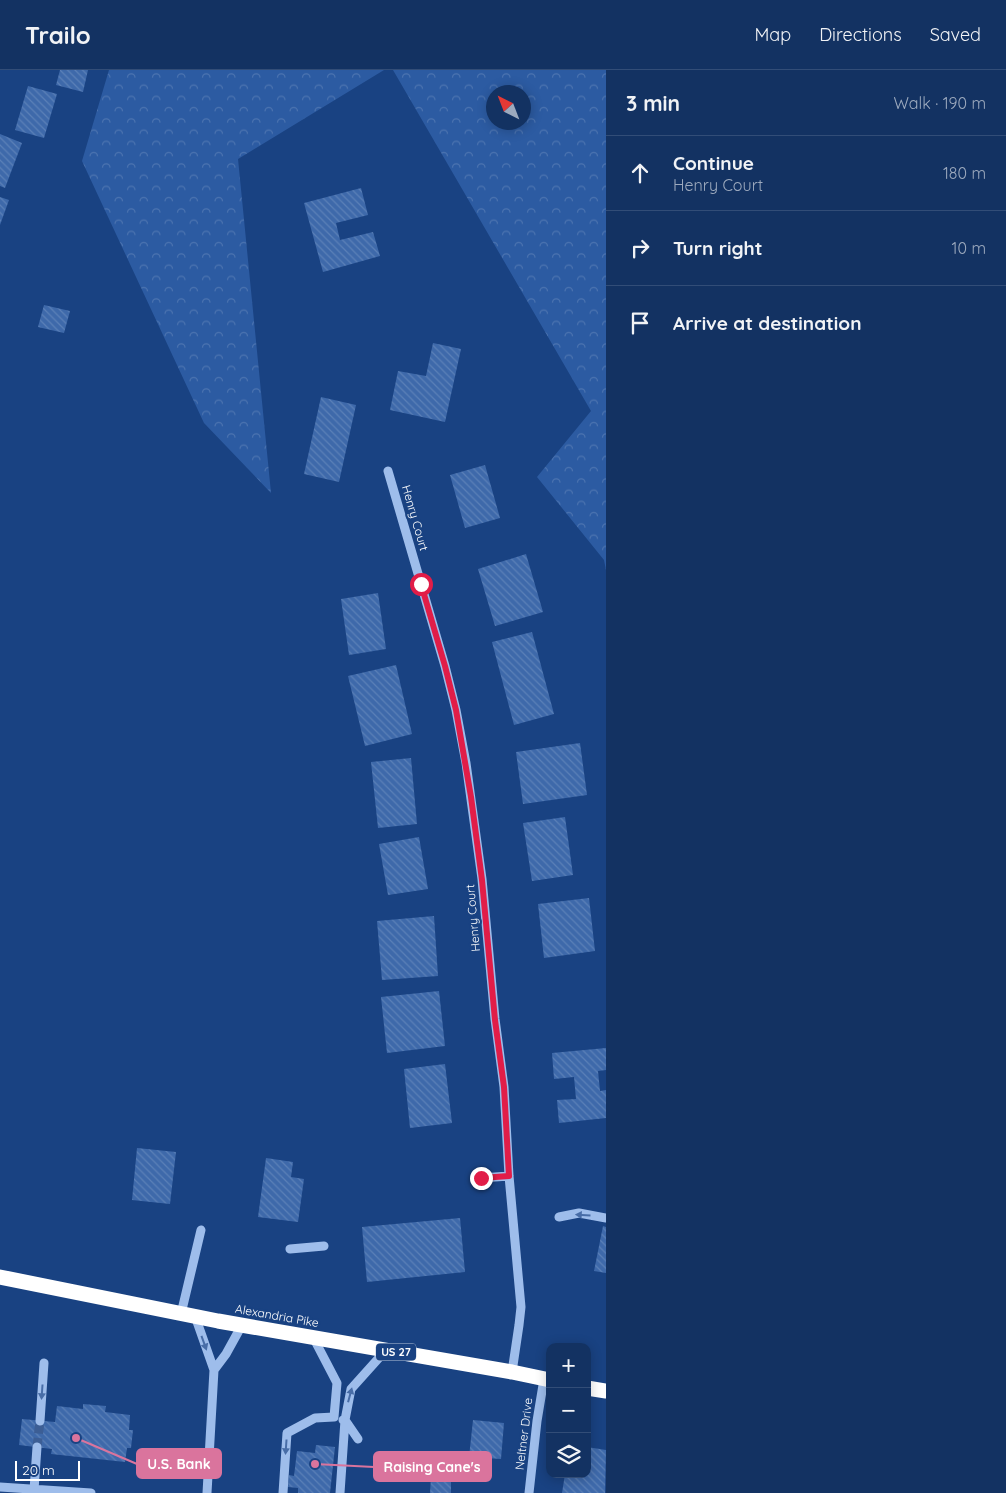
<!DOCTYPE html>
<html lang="en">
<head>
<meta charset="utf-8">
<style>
  body { margin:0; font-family:Quicksand,sans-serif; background:#203e6b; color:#f1f3f6 }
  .controls { position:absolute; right:15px; bottom:15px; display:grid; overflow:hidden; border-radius:10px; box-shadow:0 2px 12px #0003 }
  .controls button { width:45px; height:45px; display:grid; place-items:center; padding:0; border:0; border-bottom:1px solid #324d77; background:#133262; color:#f1f3f6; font:25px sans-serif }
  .compass { position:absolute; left:486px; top:15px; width:45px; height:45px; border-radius:50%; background:#133262; box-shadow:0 2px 12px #0003; rotate:318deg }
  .scale { position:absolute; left:15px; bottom:12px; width:65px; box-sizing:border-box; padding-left:5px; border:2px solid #fff; border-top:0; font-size:14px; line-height:18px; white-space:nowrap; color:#fff; -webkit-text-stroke:4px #194282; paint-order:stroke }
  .stop { position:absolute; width:15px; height:15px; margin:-11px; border:4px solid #e11d48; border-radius:50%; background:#fff }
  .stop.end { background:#e11d48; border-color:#fff; box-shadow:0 1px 5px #0008 }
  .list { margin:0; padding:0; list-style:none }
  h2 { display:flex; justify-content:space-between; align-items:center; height:65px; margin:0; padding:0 20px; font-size:21px }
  h2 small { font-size:16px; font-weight:400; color:#9daabe }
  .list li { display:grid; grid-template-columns:32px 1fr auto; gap:15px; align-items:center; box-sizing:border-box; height:75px; padding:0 20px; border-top:1px solid #324d77 }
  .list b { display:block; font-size:19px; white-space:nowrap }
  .list p { margin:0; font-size:16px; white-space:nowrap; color:#9daabe }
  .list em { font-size:16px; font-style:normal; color:#9daabe }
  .icon { flex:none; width:28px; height:28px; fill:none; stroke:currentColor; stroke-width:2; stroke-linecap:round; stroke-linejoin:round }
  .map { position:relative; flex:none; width:606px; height:1423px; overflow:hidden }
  header { display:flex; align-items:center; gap:30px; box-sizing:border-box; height:70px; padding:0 25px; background:#133262; border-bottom:1px solid #324d77 }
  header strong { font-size:24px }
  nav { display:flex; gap:28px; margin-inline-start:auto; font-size:18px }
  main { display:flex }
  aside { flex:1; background:#133262 }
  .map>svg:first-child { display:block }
  .forest { fill:url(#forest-crowns); fill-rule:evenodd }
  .building { fill:url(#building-back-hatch) }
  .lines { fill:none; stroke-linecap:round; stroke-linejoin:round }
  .minor-tunnel { stroke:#3c5e95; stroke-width:9; stroke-dasharray:9 4.5; stroke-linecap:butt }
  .minor { stroke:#9ebdeb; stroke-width:9 }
  .highway { stroke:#fff; stroke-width:15 }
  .oneway { fill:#486da7 }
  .route { stroke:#e11d48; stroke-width:6 }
  .labels { text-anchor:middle; stroke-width:4.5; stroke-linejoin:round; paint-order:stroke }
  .shield { fill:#194282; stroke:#bac6da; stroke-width:1 }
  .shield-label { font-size:11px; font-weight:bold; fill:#fff }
  .street-label { font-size:12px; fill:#fff; stroke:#194282 }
  .leader { fill:none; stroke:#da749d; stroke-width:2 }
  .callout-dot { fill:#da749d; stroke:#194282; stroke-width:2 }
  .callout { fill:#da749d; stroke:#da749d; stroke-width:2 }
  .callout-label { font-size:14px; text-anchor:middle; font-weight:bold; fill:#fff }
</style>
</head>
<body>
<header>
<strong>Trailo</strong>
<nav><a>Map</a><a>Directions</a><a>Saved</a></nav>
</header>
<main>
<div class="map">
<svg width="606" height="1423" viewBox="0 0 606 1423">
  <defs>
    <pattern id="forest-crowns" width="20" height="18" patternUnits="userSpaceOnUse" patternTransform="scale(1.25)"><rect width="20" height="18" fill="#2c5ba2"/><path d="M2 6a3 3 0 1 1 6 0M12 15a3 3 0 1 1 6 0" fill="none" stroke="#4c74b0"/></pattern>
    <pattern id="building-back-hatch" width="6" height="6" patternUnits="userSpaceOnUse" patternTransform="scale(1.25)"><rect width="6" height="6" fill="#3e69aa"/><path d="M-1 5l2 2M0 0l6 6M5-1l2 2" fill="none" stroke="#5b80b7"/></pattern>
  </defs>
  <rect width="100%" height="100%" fill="#194282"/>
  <path class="forest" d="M109 0H384L238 89 271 423 204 353 82 91Z
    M393 0H606V500L604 490 537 407 591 341ZM493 22H524V52H493Z"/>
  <path class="building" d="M60 0H88L83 22 56 15Z
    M28 16 57 24 44 68 15 60Z
    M0 64 22 73 5 118 0 116Z
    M361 118 368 145 336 153 340 170 373 162 380 186 323 202 304 133Z
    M0 127 9 130 0 155Z
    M44 235 70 241 64 263 38 257Z
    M433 273 461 279 445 352 390 340 398 301 426 306Z
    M321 327 356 335 339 412 304 404Z
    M485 395 500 448 465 458 450 405Z
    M526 484 543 542 495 556 478 499Z
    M378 523 386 579 349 585 341 529Z
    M532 562 554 644 514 655 492 572Z
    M396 595 412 664 365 676 348 606Z
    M580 673 587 725 523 734 516 682Z
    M411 688 417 754 378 758 371 692Z
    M565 747 573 805 532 811 523 753Z
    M419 767 428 819 388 825 379 774Z
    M589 828 595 881 544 888 538 834Z
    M434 846 438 906 382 910 377 851Z
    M439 921 445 976 387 983 381 927Z
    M606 978V1000L598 1001 600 1021 606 1020V1048L559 1053 557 1030 576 1029 574 1007 554 1009 552 983Z
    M445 994 452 1053 410 1058 404 999Z
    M137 1078 176 1082 170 1134 132 1130Z
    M266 1088 293 1092 291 1107 304 1109 298 1152 258 1147Z
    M460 1148 465 1202 367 1212 362 1157Z
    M603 1156 606 1157V1203L594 1201Z
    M83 1334 106 1336 105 1342 130 1345 129 1360H133L131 1378H127L125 1392 51 1384 52 1379 19 1375 22 1349 55 1352 57 1336 83 1339Z
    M473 1350 504 1353 501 1389 469 1387Z
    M316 1375 335 1377 330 1423H298V1418L288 1417 289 1405 294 1406 297 1381 315 1383Z
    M587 1377 606 1380 605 1423H562L565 1404H587Z
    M431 1407 451 1408V1423H430Z"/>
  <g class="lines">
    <path class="minor-tunnel" d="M37 1377 40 1351"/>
    <path class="minor" d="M388 401 445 596 456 640 466 693 482 809 495 949 504 1017 509 1106 521 1237 519 1255 512 1302
      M481 1108 509 1106
      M559 1147 579 1143 606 1148
      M290 1179 324 1176
      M181 1244 201 1160
      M195 1246 214 1300 207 1423
      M214 1300 226 1284 242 1255
      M40 1351 44 1293
      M358 1369 345 1350 351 1319 386 1280
      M0 1417 91 1423
      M34 1420 37 1377
      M283 1423 287 1363 315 1348 334 1347 337 1313 313 1267
      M340 1423 345 1350H343
      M529 1423 537 1351 544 1309"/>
    <path class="highway" d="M0 1207 218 1251 512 1302 550 1310
      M587 1318 606 1321"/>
  </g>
  <defs><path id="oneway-solid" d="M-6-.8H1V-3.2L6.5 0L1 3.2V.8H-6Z" transform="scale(1.25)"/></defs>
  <g class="oneway">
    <use href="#oneway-solid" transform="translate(583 1145) rotate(-177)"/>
    <use href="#oneway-solid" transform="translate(204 1273) rotate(70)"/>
    <use href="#oneway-solid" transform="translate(42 1322) rotate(94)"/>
    <use href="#oneway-solid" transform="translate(350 1325) rotate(-75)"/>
    <use href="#oneway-solid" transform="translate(286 1377) rotate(94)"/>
  </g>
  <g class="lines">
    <path class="route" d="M421 514 445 596 456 640 471 727 482 810 495 950 504 1017 509 1106 481 1108"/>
  </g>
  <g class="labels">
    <rect class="shield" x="376" y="1273.5" width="40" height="17" rx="4"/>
    <g class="shield-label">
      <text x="396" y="1286">US 27</text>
    </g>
    <g class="street-label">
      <text transform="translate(415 448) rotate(74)" y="4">Henry Court</text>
      <text transform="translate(473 848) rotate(-95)" y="4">Henry Court</text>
      <text transform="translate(277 1246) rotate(10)" y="4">Alexandria Pike</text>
      <text transform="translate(524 1364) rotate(-83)" y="4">Neltner Drive</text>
    </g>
  </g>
  <path class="leader" d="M76 1368L137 1394M315 1394L374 1397"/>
  <g class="callout-dot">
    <circle cx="76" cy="1368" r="5"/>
    <circle cx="315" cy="1394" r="5"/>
  </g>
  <g class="callout">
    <rect x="137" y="1379" width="84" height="29" rx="5"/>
    <rect x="374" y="1382" width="117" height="29" rx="5"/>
  </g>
  <g class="callout-label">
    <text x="179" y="1399">U.S. Bank</text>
    <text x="432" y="1402">Raising Cane's</text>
  </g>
</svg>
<div class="controls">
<button>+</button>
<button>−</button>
<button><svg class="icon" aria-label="layers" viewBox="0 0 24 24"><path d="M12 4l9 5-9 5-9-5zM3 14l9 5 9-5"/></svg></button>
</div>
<svg class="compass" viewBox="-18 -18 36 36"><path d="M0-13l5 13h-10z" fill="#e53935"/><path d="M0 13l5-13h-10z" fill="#9daabe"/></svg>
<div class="scale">20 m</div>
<div class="stop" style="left:421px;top:514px"></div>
<div class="stop end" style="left:481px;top:1108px"></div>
</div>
<aside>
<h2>3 min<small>Walk · 190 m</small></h2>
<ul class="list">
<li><svg class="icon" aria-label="ahead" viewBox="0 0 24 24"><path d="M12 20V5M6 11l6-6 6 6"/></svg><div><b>Continue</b><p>Henry Court</p></div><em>180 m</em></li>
<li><svg class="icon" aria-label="right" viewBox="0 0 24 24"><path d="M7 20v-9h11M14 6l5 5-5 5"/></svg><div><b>Turn right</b></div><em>10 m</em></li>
<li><svg class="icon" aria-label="arrive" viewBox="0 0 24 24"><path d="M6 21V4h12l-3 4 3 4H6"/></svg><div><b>Arrive at destination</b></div></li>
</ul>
</aside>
</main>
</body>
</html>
